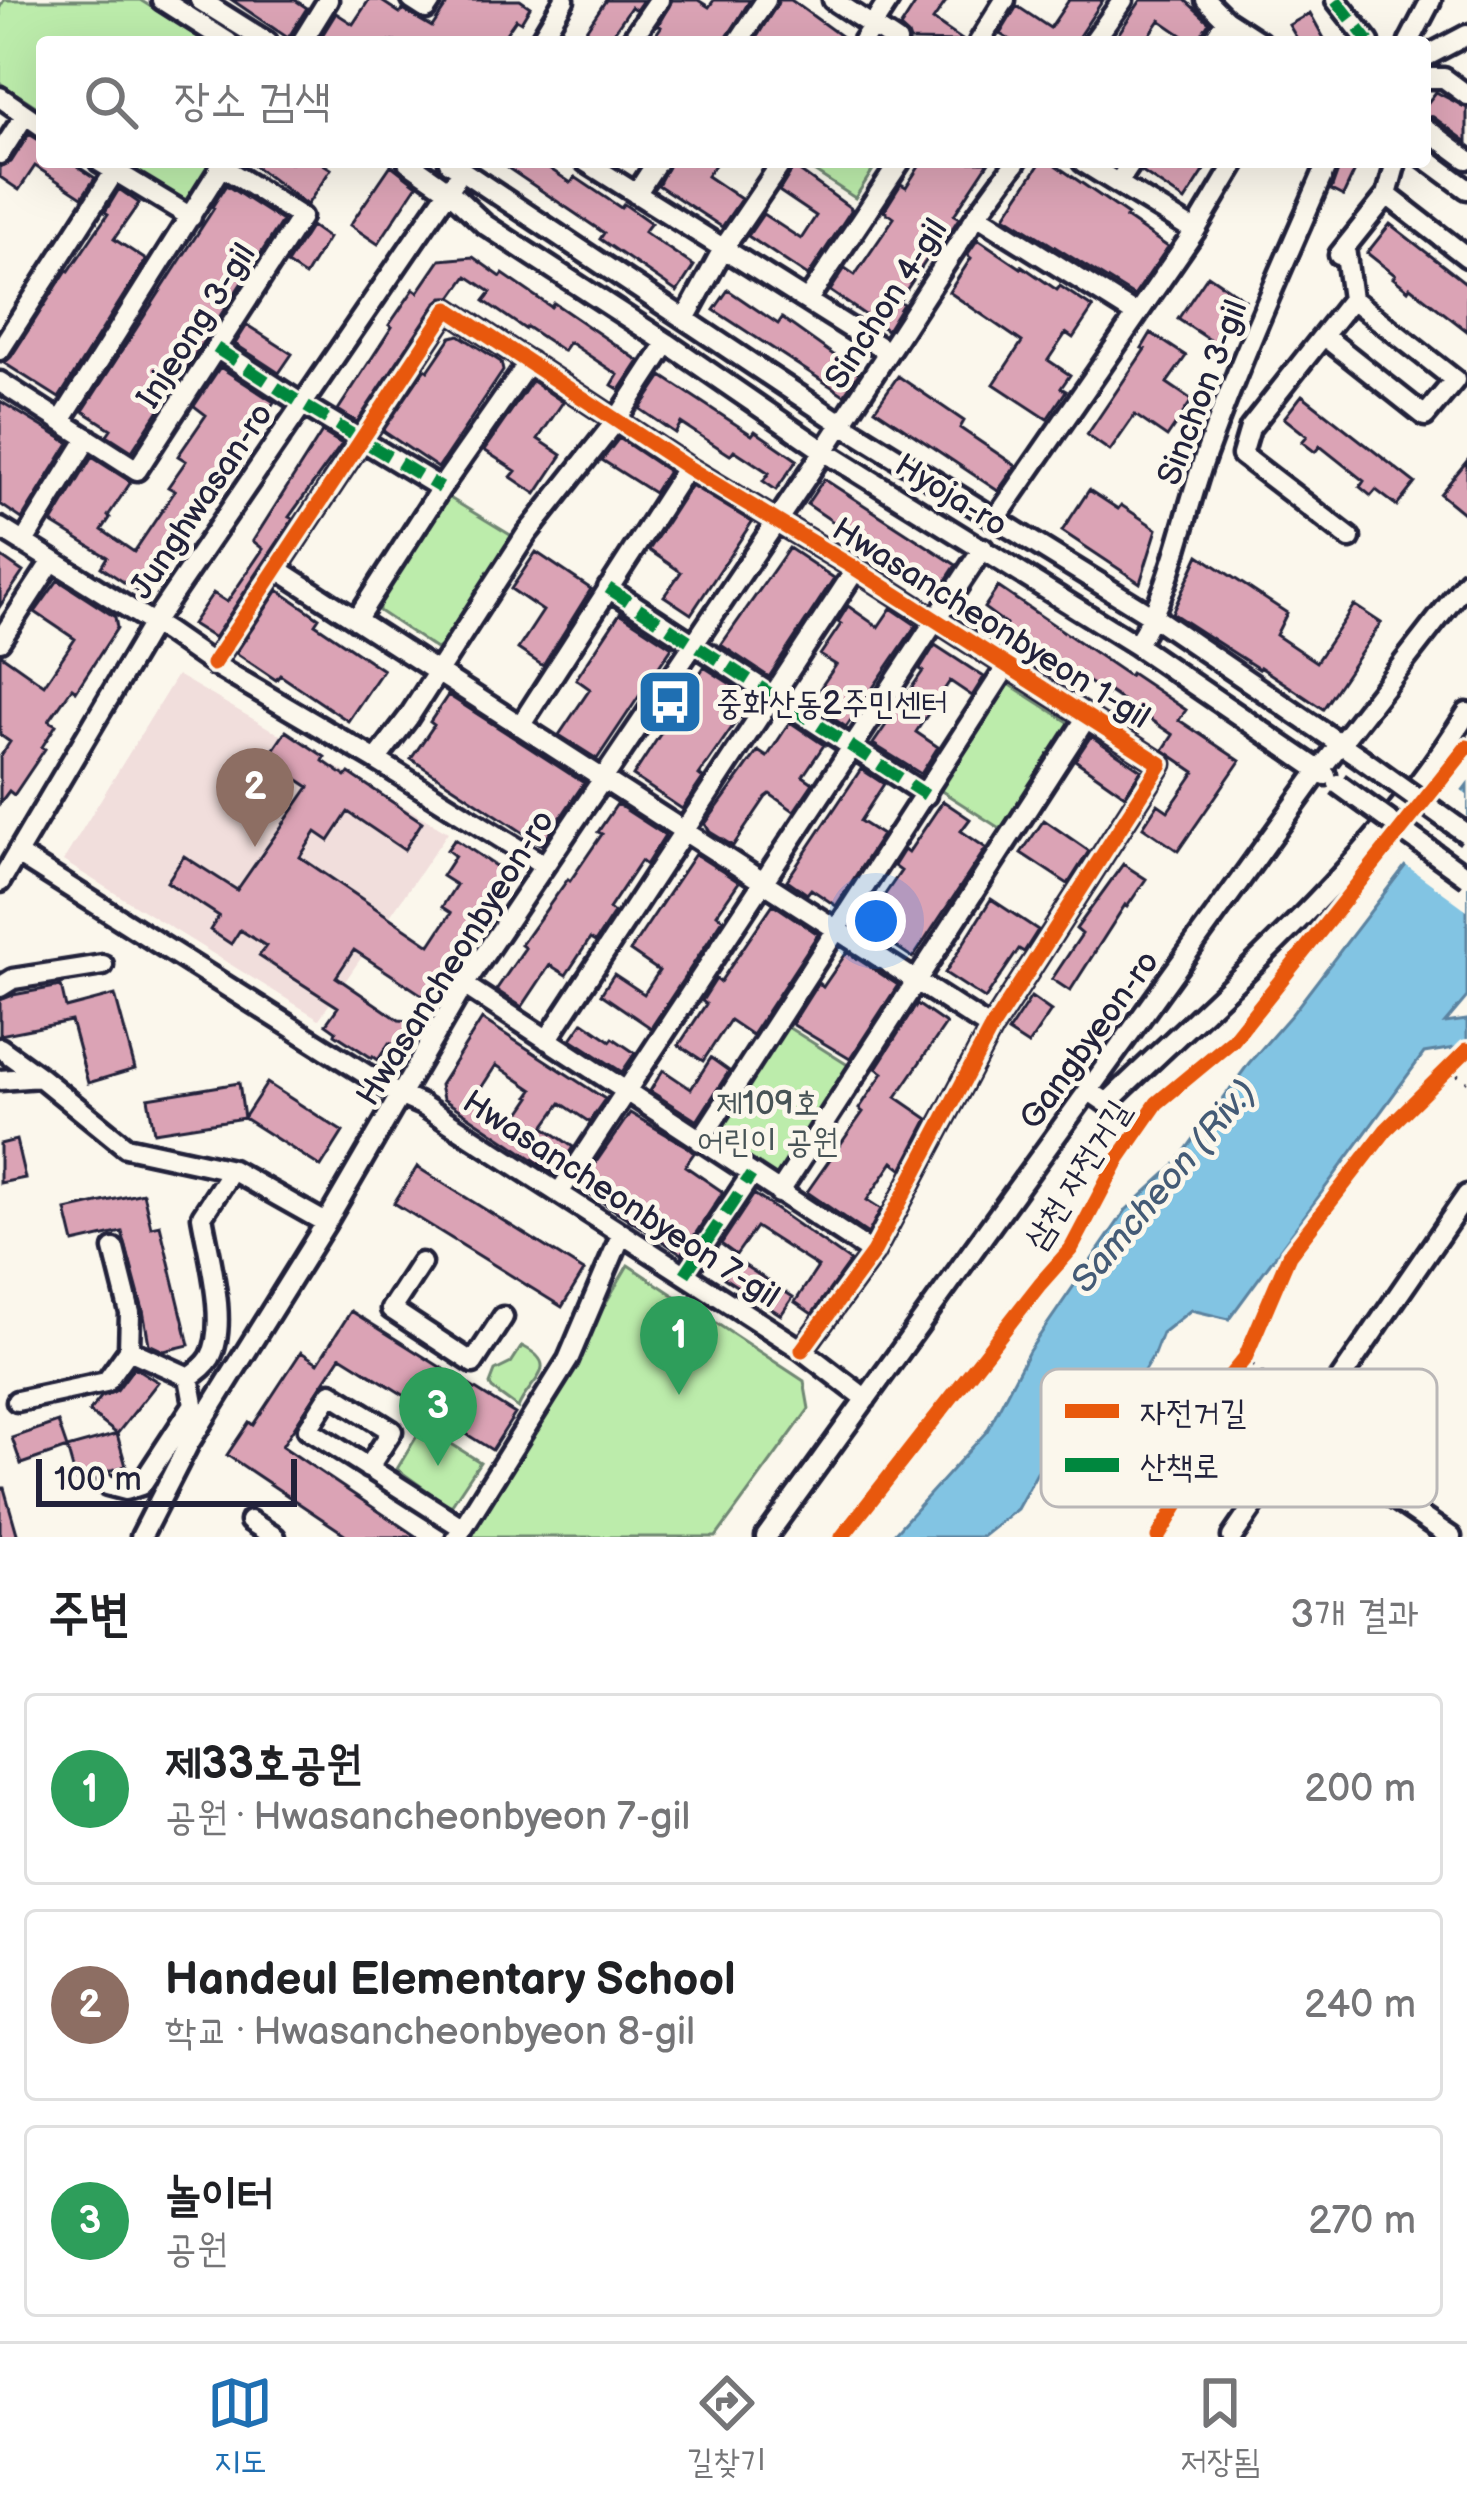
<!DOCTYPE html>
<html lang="ko">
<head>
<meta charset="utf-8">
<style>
  body { margin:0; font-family:"Balsamiq Sans","Poor Story",sans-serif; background:#f2f2f2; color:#202124 }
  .scale { position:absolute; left:36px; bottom:30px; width:261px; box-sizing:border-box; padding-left:12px; border:6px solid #22223b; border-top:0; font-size:33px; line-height:42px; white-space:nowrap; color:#22223b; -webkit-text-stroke:9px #fbf7ec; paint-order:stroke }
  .you { position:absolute; left:876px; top:921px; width:42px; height:42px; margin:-30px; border:9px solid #fff; border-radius:50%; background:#1a73e8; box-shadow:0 0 0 18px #1a73e833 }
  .badge { display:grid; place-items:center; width:78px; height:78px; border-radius:50%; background:#1f6fb2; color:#fff; font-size:39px; font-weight:700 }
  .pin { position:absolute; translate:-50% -99px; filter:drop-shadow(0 3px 6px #0008) }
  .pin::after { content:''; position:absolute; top:63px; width:42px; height:36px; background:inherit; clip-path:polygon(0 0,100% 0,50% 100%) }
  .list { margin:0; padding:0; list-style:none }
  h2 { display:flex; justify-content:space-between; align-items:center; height:156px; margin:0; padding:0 48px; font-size:51px }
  h2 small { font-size:39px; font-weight:400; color:#757577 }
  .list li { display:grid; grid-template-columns:78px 1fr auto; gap:36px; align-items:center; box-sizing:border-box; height:192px; margin:0 24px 24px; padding:0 24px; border:3px solid #e0e0e0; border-radius:12px }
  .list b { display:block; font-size:45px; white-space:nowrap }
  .list p { margin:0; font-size:39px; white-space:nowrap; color:#757577 }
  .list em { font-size:39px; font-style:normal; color:#757577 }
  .icon { flex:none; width:66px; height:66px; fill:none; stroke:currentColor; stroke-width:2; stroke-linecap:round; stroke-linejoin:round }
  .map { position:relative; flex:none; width:1467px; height:1537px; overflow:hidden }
  .search { position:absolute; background:#fff; box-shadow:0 12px 48px #0002; left:36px; right:36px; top:36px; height:132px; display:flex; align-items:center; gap:30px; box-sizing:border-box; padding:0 42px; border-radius:12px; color:#757577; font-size:45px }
  .sheet { height:804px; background:#fff }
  nav { display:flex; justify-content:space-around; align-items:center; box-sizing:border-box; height:168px; border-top:3px solid #e0e0e0; background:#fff; font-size:33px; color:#757577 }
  nav a { display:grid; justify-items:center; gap:6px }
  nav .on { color:#1f6fb2 }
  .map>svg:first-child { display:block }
  .built { fill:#f1dedc }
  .green { fill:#bcecab; stroke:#6f8773; stroke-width:3 }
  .water { fill:#82c4e3; stroke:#5c83a0; stroke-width:3 }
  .pier { fill:#fbf7ec }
  .building { fill:#dba3b5; stroke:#22223b; stroke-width:3; fill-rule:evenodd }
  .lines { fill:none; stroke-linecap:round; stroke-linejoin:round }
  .minor-casing { stroke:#22223b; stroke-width:27 }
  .path { stroke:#22223b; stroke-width:3; stroke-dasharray:12 9; stroke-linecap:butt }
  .minor { stroke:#fbf7ec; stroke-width:18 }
  .minor-bridge-casing { stroke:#22223b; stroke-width:27; stroke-linecap:butt }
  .minor-bridge { stroke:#fbf7ec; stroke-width:18 }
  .quiet { stroke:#00873e; stroke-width:12; stroke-dasharray:24 12; stroke-linecap:butt }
  .cycleway-casing { stroke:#fbf7ec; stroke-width:22 }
  .cycleway { stroke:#e8590c; stroke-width:15 }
  .labels { text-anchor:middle; stroke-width:10; stroke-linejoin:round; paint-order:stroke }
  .street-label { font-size:33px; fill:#22223b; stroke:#fbf7ec }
  .poi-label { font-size:33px; fill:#22223b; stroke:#fbf7ec; text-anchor:start }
  .park-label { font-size:33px; fill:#485457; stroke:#fbf7ec }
  .water-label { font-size:36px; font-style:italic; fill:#445b76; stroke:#fbf7ec }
  .key { fill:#fbf7ec; stroke:#bab7b7; stroke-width:3 }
  .key-label { font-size:33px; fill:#22223b }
</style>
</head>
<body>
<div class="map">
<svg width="1467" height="1537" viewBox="0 0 1467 1537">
  <rect width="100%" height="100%" fill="#fbf7ec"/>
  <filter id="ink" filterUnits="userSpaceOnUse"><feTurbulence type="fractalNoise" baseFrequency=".00833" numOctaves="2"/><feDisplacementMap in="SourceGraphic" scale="24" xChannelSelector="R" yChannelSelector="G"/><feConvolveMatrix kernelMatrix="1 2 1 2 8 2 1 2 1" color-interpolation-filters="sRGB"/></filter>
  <g filter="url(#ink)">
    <path class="built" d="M177 675 448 832 319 1019 63 861Z"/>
    <path class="green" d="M4 0H140L207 42H42V110L0 83V7Z
      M123 162H211L185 202Z
      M800 162H878L855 198Z
      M448 497 517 539 452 639 436 649 379 611V600Z
      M1009 684 1073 725 1004 831 940 790Z
      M783 1024 851 1067 780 1178C754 1171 726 1153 716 1127Z
      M628 1265 804 1381 809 1409 716 1537H473L470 1535Z
      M522 1346C565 1367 527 1382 518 1408L492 1389 490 1384 495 1371 511 1363Z
      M423 1426 480 1462 450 1507 397 1469Z"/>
    <path class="water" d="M1467 785V997L1445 1023 1467 1020V1046L1424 1053 1229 1319 1191 1310 1162 1333 1154 1354 1133 1389 1250 1424 1247 1430 1124 1392 1106 1408 1109 1421 1043 1462 1017 1509 982 1537H891L987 1431 1029 1351 1126 1210 1174 1166 1249 1063 1292 1014Z"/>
    <path class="pier" d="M1457 787 1467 794V910L1400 861Z"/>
    <path class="building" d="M232 0H295L307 8 288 38Z
      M369 0H380L400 13 403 10 432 27 450 0H520L530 7 521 22 516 19 500 42H343L335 37 332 42H318L336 13 353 24Z
      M606 0H643L636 10 631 7 607 42H578Z
      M672 0H698L709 7 714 0H750L725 42H651L661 27 658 25Z
      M779 0H791L849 42H754Z
      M918 0H947L933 20 965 42 910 41 908 35 900 28Z
      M1069 0H1103L1075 42H1013L1000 34 1017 6 1050 28Z
      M1141 0H1185L1209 22 1197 42H1192L1160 20 1145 42H1113Z
      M1310 13 1326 42H1299L1289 25Z
      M1436 92 1467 108V142L1433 117 1425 115V106Z
      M29 134 42 142V162H71L95 178 82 197 35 166 19 190 0 177V167L11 162Z
      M249 162H320L331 169 307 205Z
      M499 162H540L571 183 575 177 621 208 624 204 651 223 644 232 694 266 677 292 600 239 604 233Z
      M670 162H717L707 176 741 199 722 227 658 185Z
      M922 162H989L954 215 959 218 943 243 940 240 899 301 903 304 887 330 830 291 845 268 855 275 894 218 884 211 901 184 906 187Z
      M1041 162H1051L1128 215 1126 218 1168 247 1134 296 1005 216Z
      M1148 162H1210L1185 201 1142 172Z
      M1341 162H1359L1343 196 1331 190Z
      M391 165 417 185 378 244 350 225Z
      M794 167 852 209 808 276 748 236 763 214 801 239 816 216 779 191Z
      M226 185 282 221 132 451 107 435 111 429 83 411 214 208 212 207Z
      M119 189 139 203 114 239 146 260 59 398 4 363 11 357 67 270 69 271 108 214 105 212Z
      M1390 224 1467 284V331L1410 287 1408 290 1393 278 1395 275 1367 253Z
      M311 226 328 238 305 276 287 264Z
      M978 239 1021 268 1022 266 1057 290 1060 286 1093 308 1073 338 1066 333 1048 360 1070 375 1061 388 1066 391 1047 419 994 384 1022 342 949 292 971 258 967 255Z
      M473 257 501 277 503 274 551 307 554 303 639 361 620 390 612 385 618 375 569 342 563 351 527 327 525 329 484 301 491 292 467 276 452 297H443L437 302 357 422 338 410 392 327 389 325 414 289 418 292 440 260Z
      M1208 275 1245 300 1216 344 1178 319Z
      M728 290 778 324 782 318 859 373 844 395 714 310Z
      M247 325 292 354 279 373 235 344Z
      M1151 333 1186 356 1167 383 1192 400 1167 437 1135 415 1110 451 1087 435 1145 349 1142 348Z
      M459 335 501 362 503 371 438 468 383 431 425 369 428 371 451 337Z
      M220 367 274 402 202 509 198 507 140 593 101 567 107 557 52 523 92 457 131 482 108 516 110 518 102 530 134 552 175 491 168 487 186 461 178 456 206 415 194 406Z
      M662 376 752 435 755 431 797 460 776 490 763 481 769 473 734 450 730 455 681 423 675 433 640 409Z
      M898 376 964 421 960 428 1016 466 998 491 875 409Z
      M532 381 563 402 538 439 562 455 536 494 511 477 516 471 484 450Z
      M1302 395 1415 483 1397 506 1376 490 1371 496 1360 487 1364 481 1320 446 1315 452 1302 442 1307 436 1284 418Z
      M0 401 69 443 22 519 0 504Z
      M322 432 342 444 289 517 293 519 214 638 192 624 213 593 227 602 263 549 253 541Z
      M619 438 668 471 654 493 602 460Z
      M1467 461V516L1440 494Z
      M824 479 956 565 940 589 856 533 854 536 807 504Z
      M691 485 752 522 691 614 664 596 681 572 649 550Z
      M1089 490 1118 509 1121 505 1157 529 1140 583 1062 531Z
      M789 548 834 578 769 677 721 645Z
      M536 552 591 589 543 666 518 649 543 611 511 589Z
      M1199 555 1287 613 1276 635 1316 662 1354 605 1381 623 1323 709 1260 667 1259 669 1172 613Z
      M0 556 23 572 0 606Z
      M58 580 115 617 117 628 76 691 72 688 49 721 56 725 42 747 45 749 14 795 9 791 0 803V757L10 742 0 735V654L44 685 75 639 35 612Z
      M998 587 1129 676 1131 673 1186 710 1179 720 1240 761 1178 851 1143 827 1158 804 1168 811 1195 772 1163 750 1173 735 1108 691 1107 694 1003 628 1006 624 984 608Z
      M278 590 319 618 315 624 383 670 348 721 280 675 276 680 236 653Z
      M848 606 878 627 891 608 916 625 846 727 810 703 836 665 820 655 841 624 838 622Z
      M620 613 672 647 597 759 559 735 590 689 576 679Z
      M935 645 984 677 972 696 950 681 916 732 938 747 921 774 873 744 923 671 920 669Z
      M704 667 754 699 742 718 740 716 699 775 703 778 682 809 633 776Z
      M448 695 584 783 542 845 411 759 434 725 430 722Z
      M790 722 824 745 803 776 813 783 794 811 770 794 766 797 733 846 710 832 705 824 758 751 767 757Z
      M286 731 325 757 323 761 346 777 349 773 422 822 404 850 348 812 329 841 316 832 300 857 430 945 451 913 442 907 456 885 442 876 455 856 447 850 455 839 512 877 455 962 461 966 436 1004 354 950 336 977 399 1020 410 1021 417 1031 414 1042 410 1046 400 1047 389 1043 378 1060 373 1056 372 1058 335 1034 336 1031 326 1024 338 1007 259 956 266 946 240 930 231 944 210 930 219 916 167 882 184 856 237 890 309 787 267 759Z
      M1091 736 1141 770 1125 795 1075 760Z
      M861 769 884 784 860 821 882 835 836 906 811 889 807 894 787 880Z
      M943 801 970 819 961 831 986 848 913 958 864 925 901 871 894 866 904 850 908 853Z
      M617 804 665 835 646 865 641 861 609 909 614 913 595 942 590 939 566 975 550 965 522 1007 496 990 525 948 521 945 568 879 570 881 602 834 598 832Z
      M1044 820 1089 851 1068 884 1021 853Z
      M695 854 739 882 717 914 723 919 651 1028 601 994 614 974 644 994 659 971 630 951Z
      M1123 864 1146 879 1127 907 1125 905 1070 991 1052 979 1082 934 1076 929Z
      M991 899 1038 930 1024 952 1019 949 985 999 945 973Z
      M773 904 818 934 752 1035 730 1020 703 1061 679 1045 706 1004 702 1001 716 979 720 982Z
      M847 952 898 985 850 1059 792 1024 818 983 823 987Z
      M61 986 66 1008 115 995 135 1069 88 1083 71 1021 0 1035V1000L13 995Z
      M1031 997 1051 1011 1028 1045 1008 1032Z
      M917 1004 946 1024 896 1097 928 1119 902 1169 893 1162 867 1200 881 1209 868 1234 807 1192 863 1112 859 1109 883 1073 876 1068Z
      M482 1019 605 1099 589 1122 561 1103 544 1127 573 1147 555 1174 443 1099 440 1085ZM496 1065 533 1090 529 1096 531 1097 514 1122 476 1096Z
      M583 1022 611 1041 613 1038 635 1053 622 1072 571 1039Z
      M711 1058 729 1071 697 1121 650 1091 663 1070 691 1089Z
      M239 1083 244 1118 154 1132 148 1098Z
      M267 1083 343 1132 321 1167 244 1118Z
      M630 1113 686 1146 694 1153 685 1166 723 1192 682 1254 579 1187Z
      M16 1140 25 1178 0 1183V1144Z
      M417 1167 584 1271 562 1307 394 1203Z
      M143 1193 151 1227 160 1225 189 1345 164 1351 149 1344 143 1310 122 1232 74 1243 66 1210Z
      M754 1194 850 1261 812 1314 795 1302 818 1267 756 1227 736 1255 721 1244Z
      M736 1260 793 1297 781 1315 724 1278Z
      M351 1311 515 1414 492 1450 341 1356 282 1446 417 1537H349L227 1455 249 1422 253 1425 301 1352 318 1363Z
      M134 1367 158 1382 117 1434 89 1412 101 1397 117 1390Z
      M58 1422 67 1448 21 1464 12 1438Z
      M117 1434 126 1466 76 1480 67 1448Z
      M0 1488H4L18 1537H0Z"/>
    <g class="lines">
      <defs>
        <path id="minor" d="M162 0 228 42
          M200 0 267 42
          M412 0 426 9 432 0
          M833 0 897 42
          M1206 0 1226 20 1260 42
          M1336 0 1369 42
          M302 42 328 0
          M539 42 564 0
          M630 42 659 0
          M738 42 766 0
          M862 42 889 0
          M979 42 1005 0
          M1093 42 1123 0
          M1212 42 1226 20
          M1409 42 1431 0
          M1425 57 1467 35
          M1425 78H1444L1467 95
          M0 97 42 126
          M1425 128 1467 159
          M0 154 25 115
          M1425 158 1467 189
          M100 162 191 217
          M408 162 448 190 484 224 667 343 824 451 1136 645 1326 775
          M449 162 842 424 1154 617 1361 758
          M586 162 888 352
          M1083 162 1195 231
          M1118 183 1132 162
          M636 194 657 162
          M1387 195 1467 257
          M977 215 1135 314
          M1345 248 1352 299 1250 428 1242 455 1350 538
          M1339 255 1387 195 1396 162
          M807 301 900 162
          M685 319 723 249 782 162
          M1325 337 1425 416 1455 380 1352 299
          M216 348 302 404 441 488
          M0 350 115 171
          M0 382 137 470 301 217 221 166
          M61 421 224 162
          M995 520 1195 231 1236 162
          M0 528 167 632 213 664 376 760 544 865
          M23 543 88 438
          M276 568 991 1029
          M608 588 926 795
          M356 620 441 488 529 362
          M0 641 52 561
          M1136 645C1173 588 1183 517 1206 454 1242 355 1286 259 1328 162
          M213 664 448 309 687 467 856 569 1161 764 991 1029 873 1253 802 1350
          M520 726 687 467
          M376 760 408 718 526 535 616 421 667 343
          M17 854 399 1095 422 1105 802 1350 866 1399
          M0 882 153 623 454 182
          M464 985 873 1253
          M0 987 13 979 103 965
          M547 1040 856 569
          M0 1048 40 1077
          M0 1080 40 1077 126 1147 232 1170 326 1223
          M1088 1090 1107 1103C1234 981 1373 864 1467 713
          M700 1141 1007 666
          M559 1193 983 548
          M779 1193 1087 717
          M114 1249 130 1313 129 1350
          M421 1263 391 1309 473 1363 503 1317
          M685 1274 751 1175
          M17 1401 106 1382 129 1350 189 1377
          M1302 1436 1451 1537
          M368 1468 392 1431 331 1393 308 1429 463 1528
          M107 1485 126 1490 141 1485 194 1404 189 1377C197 1372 205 1366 210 1358 229 1325 208 1253 202 1216L232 1170
          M250 1521 275 1537
          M141 1537 189 1443 326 1223 464 985 824 451 977 215 1016 162
          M457 1537 568 1360 622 1233
          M766 1537 1319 771 1467 581
          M1232 1537 1467 1195"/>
      </defs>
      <use href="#minor" class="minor-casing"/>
      <path class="path" d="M1449 1069 1467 1082
        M1245 1358 1293 1399"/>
      <use href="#minor" class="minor"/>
      <defs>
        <path id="minor-bridge" d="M1361 758 1467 834
          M1338 784 1467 877"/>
      </defs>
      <use href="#minor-bridge" class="minor-bridge-casing"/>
      <use href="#minor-bridge" class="minor-bridge"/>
      <path class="quiet" d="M1336 0 1369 42
        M216 348 302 404 441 488
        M608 588 926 795
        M685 1274 751 1175"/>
      <defs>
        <path id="cycleway" d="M213 664 448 309 687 467 856 569 1161 764 991 1029 873 1253 802 1350
          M842 1537 1040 1284 1071 1249 1119 1158 1157 1103 1233 1040 1467 747
          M1158 1537 1177 1505 1187 1455 1202 1421 1220 1388 1245 1358 1289 1255 1386 1130 1467 1050"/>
      </defs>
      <use href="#cycleway" class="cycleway-casing"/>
      <use href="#cycleway" class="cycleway"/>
    </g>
  </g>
  <defs>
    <symbol id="bus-square" viewBox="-11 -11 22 22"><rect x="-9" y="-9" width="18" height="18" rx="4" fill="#1f6fb2" stroke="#fbf7ec"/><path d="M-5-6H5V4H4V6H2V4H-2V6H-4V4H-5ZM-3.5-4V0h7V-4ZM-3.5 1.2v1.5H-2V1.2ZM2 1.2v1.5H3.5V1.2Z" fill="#fff"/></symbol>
  </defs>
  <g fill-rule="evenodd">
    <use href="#bus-square" x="632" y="664" width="76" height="76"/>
  </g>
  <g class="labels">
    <g class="street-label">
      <text transform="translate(885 303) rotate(-57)" y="12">Sinchon 4-gil</text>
      <text transform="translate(195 325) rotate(-57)" y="12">Injeong 3-gil</text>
      <text transform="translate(1201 392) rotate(-69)" y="12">Sinchon 3-gil</text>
      <text transform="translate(952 494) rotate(32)" y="12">Hyoja-ro</text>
      <text transform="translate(200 500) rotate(-56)" y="12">Junghwasan-ro</text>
      <text transform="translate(992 622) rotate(32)" y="12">Hwasancheonbyeon 1-gil</text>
      <text transform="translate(454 957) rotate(-58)" y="12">Hwasancheonbyeon-ro</text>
      <text transform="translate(1088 1039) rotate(-54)" y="12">Gangbyeon-ro</text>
      <text transform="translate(1076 1174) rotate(-58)" y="12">삼천 자전거길</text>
      <text transform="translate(622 1198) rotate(33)" y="12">Hwasancheonbyeon 7-gil</text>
    </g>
    <g class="poi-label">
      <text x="716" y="714">중화산동2주민센터</text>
    </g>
    <g class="park-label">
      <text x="768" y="1114">제109호<tspan x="768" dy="38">어린이 공원</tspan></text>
    </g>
    <g class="water-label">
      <text transform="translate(1162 1185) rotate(-50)" y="13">Samcheon (Riv.)</text>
    </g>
  </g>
  <rect x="1041" y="1369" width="396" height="138" rx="18" class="key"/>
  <rect x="1065" y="1404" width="54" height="14" fill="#e8590c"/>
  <rect x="1065" y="1458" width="54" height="14" fill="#00873e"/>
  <g class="key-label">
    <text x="1140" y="1423">자전거길</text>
    <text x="1140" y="1477">산책로</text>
  </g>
</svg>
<div class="scale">100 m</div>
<div class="you"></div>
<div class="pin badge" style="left:679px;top:1395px;background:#2e9e5b">1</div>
<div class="pin badge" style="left:255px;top:847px;background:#8d6e63">2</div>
<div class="pin badge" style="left:438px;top:1466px;background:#2e9e5b">3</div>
<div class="search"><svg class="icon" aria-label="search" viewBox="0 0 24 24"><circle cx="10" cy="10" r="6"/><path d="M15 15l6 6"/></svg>장소 검색</div>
</div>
<section class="sheet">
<h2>주변<small>3개 결과</small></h2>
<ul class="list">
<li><span class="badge" style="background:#2e9e5b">1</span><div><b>제33호공원</b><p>공원 · Hwasancheonbyeon 7-gil</p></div><em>200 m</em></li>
<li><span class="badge" style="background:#8d6e63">2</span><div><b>Handeul Elementary School</b><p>학교 · Hwasancheonbyeon 8-gil</p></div><em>240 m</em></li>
<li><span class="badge" style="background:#2e9e5b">3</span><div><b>놀이터</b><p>공원</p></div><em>270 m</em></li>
</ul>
</section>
<nav>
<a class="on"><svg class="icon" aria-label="map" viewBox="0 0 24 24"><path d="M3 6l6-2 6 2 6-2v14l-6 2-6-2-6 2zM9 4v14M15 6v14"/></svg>지도</a>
<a><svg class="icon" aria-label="directions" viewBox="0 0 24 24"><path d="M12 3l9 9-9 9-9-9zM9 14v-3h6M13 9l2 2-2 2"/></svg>길찾기</a>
<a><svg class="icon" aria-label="saved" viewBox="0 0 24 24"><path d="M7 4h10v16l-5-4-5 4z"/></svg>저장됨</a>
</nav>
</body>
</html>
